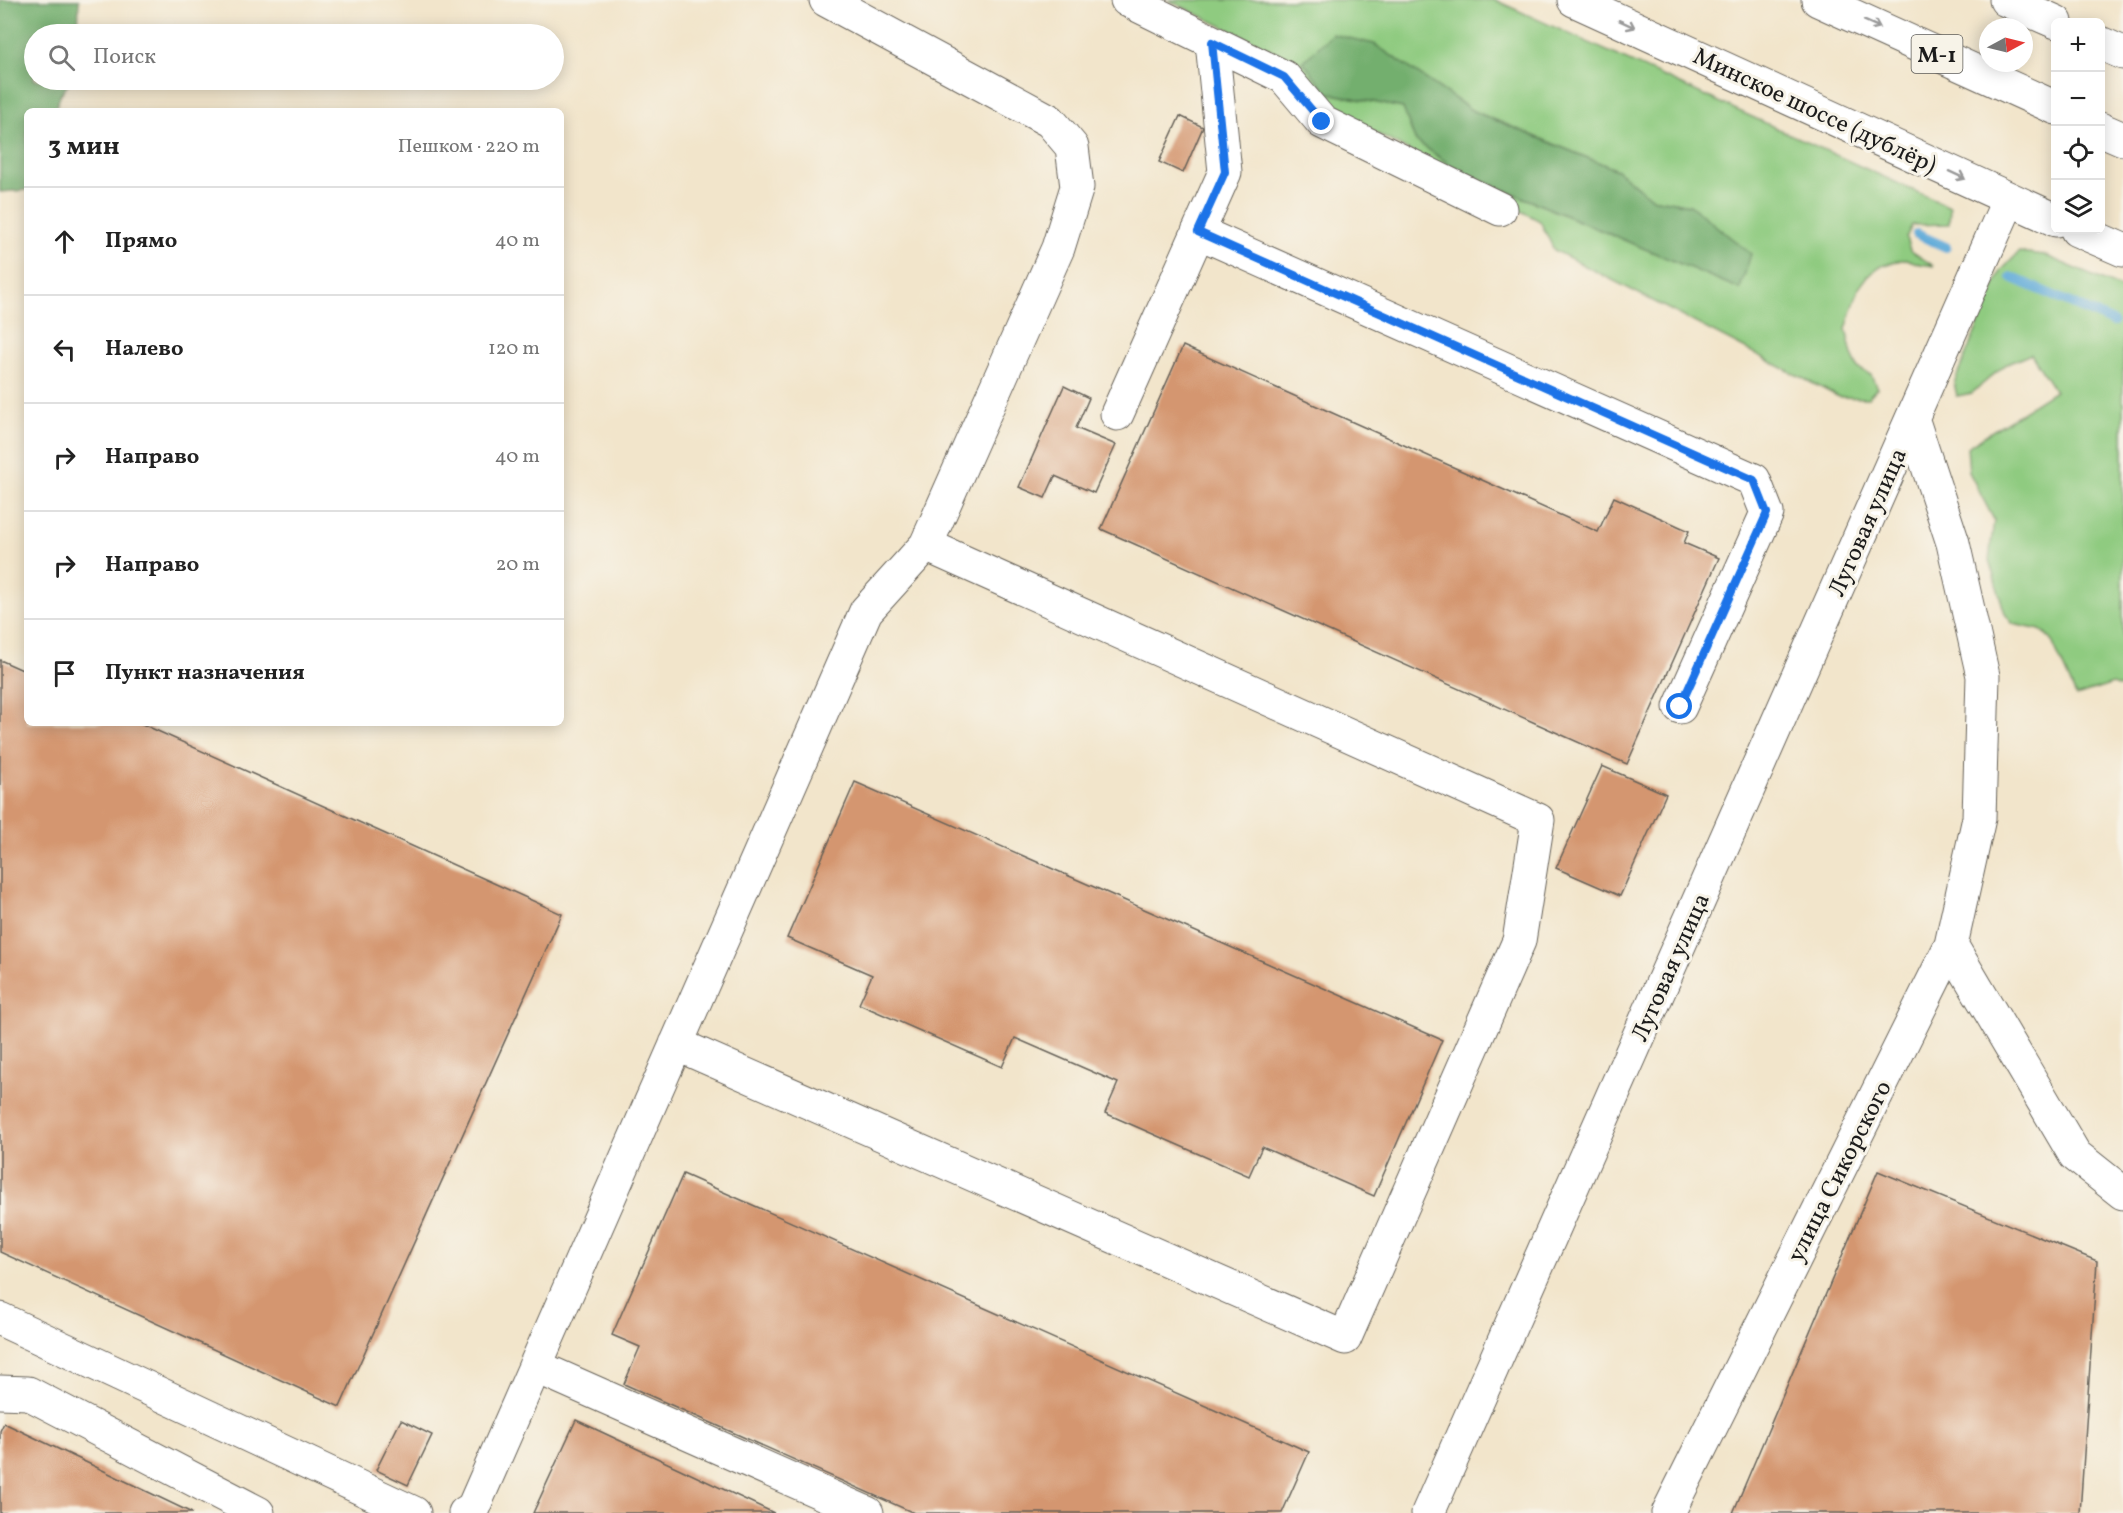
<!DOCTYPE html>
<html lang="ru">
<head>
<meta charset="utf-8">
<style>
  body { margin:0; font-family:Vollkorn,serif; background:#f2f2f2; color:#222 }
  .controls { position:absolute; right:18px; top:18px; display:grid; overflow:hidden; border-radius:9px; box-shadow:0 3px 15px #0003 }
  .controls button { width:54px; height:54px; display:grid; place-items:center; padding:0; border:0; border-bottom:2px solid #e0e0e0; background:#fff; color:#222; font:30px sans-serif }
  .compass { position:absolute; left:1979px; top:18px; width:54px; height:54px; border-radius:50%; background:#fff; box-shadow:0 3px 15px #0003; rotate:83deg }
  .stop { position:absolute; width:18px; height:18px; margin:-14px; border:4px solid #1a73e8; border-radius:50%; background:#fff }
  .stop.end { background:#1a73e8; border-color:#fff; box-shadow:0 2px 6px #0008 }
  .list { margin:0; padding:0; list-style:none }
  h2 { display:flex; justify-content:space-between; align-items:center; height:78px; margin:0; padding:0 24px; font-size:26px }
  h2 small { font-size:20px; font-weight:400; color:#767676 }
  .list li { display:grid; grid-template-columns:39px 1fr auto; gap:18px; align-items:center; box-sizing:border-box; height:108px; padding:0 24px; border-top:2px solid #e0e0e0 }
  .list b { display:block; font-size:22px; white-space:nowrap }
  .list em { font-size:20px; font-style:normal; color:#767676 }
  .icon { flex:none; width:33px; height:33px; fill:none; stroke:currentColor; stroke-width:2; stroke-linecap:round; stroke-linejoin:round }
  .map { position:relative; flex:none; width:2123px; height:1513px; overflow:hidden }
  .search { position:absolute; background:#fff; box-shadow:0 3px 15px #0003; left:24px; top:24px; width:540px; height:66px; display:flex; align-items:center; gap:15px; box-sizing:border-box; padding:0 21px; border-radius:33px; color:#767676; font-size:22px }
  .panel { position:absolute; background:#fff; box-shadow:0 3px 15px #0003; left:24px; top:108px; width:540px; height:618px; border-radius:9px }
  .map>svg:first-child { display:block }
  .green { fill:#8fcb80; stroke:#56744e; stroke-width:1.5; fill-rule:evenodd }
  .forest { fill:#73af6e; stroke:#486645; stroke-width:1.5 }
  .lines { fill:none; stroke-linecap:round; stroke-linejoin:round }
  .stream { stroke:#61abd9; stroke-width:10 }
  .building { fill:#d49670 }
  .minor-casing { stroke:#676259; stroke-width:35 }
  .major-casing { stroke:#676259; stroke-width:35 }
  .highway-casing { stroke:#676259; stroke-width:35 }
  .minor { stroke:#fff; stroke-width:33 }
  .major { stroke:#fff; stroke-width:33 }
  .highway { stroke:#fff; stroke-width:33 }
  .oneway { stroke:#999 }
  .route { stroke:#1a73e8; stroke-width:8 }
  .labels { text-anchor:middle; stroke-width:6; stroke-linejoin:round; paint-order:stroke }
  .shield { fill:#f7f3e8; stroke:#5e5c59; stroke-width:1.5 }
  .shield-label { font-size:22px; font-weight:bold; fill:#1c1c1c }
  .street-label { font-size:24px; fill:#1c1c1c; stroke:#f7f3e8 }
</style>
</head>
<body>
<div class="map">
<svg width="2123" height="1513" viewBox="0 0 2123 1513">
  <rect width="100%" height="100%" fill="#f7f3e8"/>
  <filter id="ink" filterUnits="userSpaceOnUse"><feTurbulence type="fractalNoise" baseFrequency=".0167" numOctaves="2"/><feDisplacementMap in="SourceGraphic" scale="12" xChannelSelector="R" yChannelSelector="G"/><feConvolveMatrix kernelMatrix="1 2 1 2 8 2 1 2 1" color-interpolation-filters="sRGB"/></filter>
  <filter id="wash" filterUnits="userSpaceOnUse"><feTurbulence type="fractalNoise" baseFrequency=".008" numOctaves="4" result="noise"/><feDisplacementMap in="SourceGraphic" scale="24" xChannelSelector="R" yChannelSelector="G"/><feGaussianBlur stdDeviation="1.35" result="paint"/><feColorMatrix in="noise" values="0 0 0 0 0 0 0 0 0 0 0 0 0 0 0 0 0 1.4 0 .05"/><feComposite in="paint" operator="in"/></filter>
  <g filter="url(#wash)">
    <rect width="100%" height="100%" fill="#f2e5cb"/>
    <path class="green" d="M1168 0H1495L1950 207 1949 224 1912 225 1906 238 1910 250 1934 266 1920 264 1906 259 1893 262 1879 267 1868 276 1859 288 1846 329 1852 355 1858 368 1871 375 1877 388 1868 398 1839 397 1554 250 1540 221 1340 114 1325 100 1288 58ZM1374 44 1473 111 1617 170 1651 198 1690 205 1740 289 1458 170 1415 140 1404 108 1328 93Z
      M2019 252 2044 255 2123 289V688L2113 684 2076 696 2051 639 2040 630 2013 624 2005 614 1989 560 1994 520 1969 472 1967 447 2055 391 2031 354 2005 365 1972 393 1957 396 1954 383 2001 271Z"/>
    <path class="forest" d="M0 0H79L78 34H34V80H72L60 95 55 111H27V190L0 192Z
      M1332 34 1374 44 1473 111 1617 170 1651 198 1690 205 1751 254 1740 289 1458 170 1415 140 1403 108 1328 93 1303 62Z"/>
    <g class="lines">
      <path class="stream" d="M1917 234 1946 247
        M2011 277 2113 322"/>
    </g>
    <g id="blocks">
      <path class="building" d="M1180 116 1203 127 1183 173 1159 162Z
        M1183 346 1598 532 1614 497 1689 531 1684 543 1719 558 1627 764 1101 529Z
        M1064 386 1089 398 1076 428 1116 445 1094 493 1055 476 1045 498 1019 487Z
        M0 660 27 672V723H140L562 914 340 1407 0 1252Z
        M1602 766 1666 794 1620 896 1556 868Z
        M855 782 1442 1040 1374 1196 1262 1147 1249 1176 1105 1113 1118 1083 1015 1038 1002 1067 859 1004 872 975 787 938Z
        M1878 1171 2097 1261 2080 1513H1733Z
        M683 1174 1309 1452 1282 1513H914L624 1384 640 1347 612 1335Z
        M401 1420 432 1435 408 1485 376 1470Z
        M576 1420 774 1513H533Z
        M4 1423 192 1513H0V1431Z"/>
    </g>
  </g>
  <g filter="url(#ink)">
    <use href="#blocks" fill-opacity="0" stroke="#676259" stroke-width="1.5"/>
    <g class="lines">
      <defs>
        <path id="minor" d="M1127 0 1284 77 1322 122 1500 209
          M1198 232 1754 480 1767 513 1680 707
          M1117 414 1225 172 1212 42
          M1951 945 2075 1155 2123 1193
          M676 1044 1345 1338 1519 941 1538 820 926 545
          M0 1319 414 1513
          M535 1366 867 1513
          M0 1392 28 1393 258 1513
          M465 1513 473 1508 866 611 926 545 1058 248 1077 187 1072 147 1050 121 826 0
          M1428 1513 2009 199
          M1668 1513 1951 945 1979 818 1983 676 1953 543 1913 421"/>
        <path id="major" d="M1574 0 2056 220
          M2077 230 2123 250"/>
        <path id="highway" d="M1818 0 2056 108
          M2006 0 2056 22
          M2100 43 2123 53
          M2100 129 2123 139"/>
      </defs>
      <use href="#minor" class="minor-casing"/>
      <use href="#major" class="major-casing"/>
      <use href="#highway" class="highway-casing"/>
      <use href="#minor" class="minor"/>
      <use href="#major" class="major"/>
      <use href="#highway" class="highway"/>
    </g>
    <defs><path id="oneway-shaft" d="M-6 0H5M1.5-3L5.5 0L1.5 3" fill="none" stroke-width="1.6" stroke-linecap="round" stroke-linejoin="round" transform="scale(1.5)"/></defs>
    <g class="oneway">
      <use href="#oneway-shaft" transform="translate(1627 24) rotate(25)"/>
      <use href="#oneway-shaft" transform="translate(1872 24) rotate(24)"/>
      <use href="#oneway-shaft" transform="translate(1957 175) rotate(25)"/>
    </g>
  </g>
  <g class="lines" filter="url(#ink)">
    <path class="route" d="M1322 122 1284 77 1212 42 1225 172 1198 232 1754 480 1767 513 1680 707"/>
  </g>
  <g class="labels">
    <rect class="shield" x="1911.5" y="35" width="51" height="38" rx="4.5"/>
    <g class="shield-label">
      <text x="1937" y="62">М-1</text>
    </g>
    <g class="street-label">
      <text transform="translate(1815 110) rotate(25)" y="8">Минское шоссе (дублёр)</text>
      <text transform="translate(1867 522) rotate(-66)" y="8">Луговая улица</text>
      <text transform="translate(1670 967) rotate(-66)" y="8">Луговая улица</text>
      <text transform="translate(1839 1171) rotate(-63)" y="8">улица Сикорского</text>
    </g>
  </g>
</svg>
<div class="controls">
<button>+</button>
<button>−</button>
<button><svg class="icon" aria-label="locate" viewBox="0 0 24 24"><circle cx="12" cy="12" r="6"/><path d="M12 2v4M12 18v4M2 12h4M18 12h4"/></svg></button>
<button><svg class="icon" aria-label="layers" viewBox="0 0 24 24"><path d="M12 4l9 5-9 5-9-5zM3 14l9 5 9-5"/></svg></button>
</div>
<svg class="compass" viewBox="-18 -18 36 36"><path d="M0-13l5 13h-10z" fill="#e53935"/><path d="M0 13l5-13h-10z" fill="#767676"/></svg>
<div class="stop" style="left:1680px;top:707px"></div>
<div class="stop end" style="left:1322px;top:122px"></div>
<div class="search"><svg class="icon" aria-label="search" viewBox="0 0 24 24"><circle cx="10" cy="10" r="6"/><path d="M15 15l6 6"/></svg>Поиск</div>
<section class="panel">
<h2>3 мин<small>Пешком · 220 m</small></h2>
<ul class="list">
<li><svg class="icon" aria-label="ahead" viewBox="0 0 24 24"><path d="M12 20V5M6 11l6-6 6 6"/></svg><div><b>Прямо</b></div><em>40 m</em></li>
<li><svg class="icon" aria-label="left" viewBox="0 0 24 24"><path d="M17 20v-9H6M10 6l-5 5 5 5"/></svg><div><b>Налево</b></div><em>120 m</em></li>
<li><svg class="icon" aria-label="right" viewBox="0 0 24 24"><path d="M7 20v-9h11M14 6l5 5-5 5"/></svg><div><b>Направо</b></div><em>40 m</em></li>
<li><svg class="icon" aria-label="right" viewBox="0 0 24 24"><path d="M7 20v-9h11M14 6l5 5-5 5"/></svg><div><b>Направо</b></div><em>20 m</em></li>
<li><svg class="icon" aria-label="arrive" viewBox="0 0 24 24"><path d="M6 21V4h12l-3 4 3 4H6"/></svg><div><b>Пункт назначения</b></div></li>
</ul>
</section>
</div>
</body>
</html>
